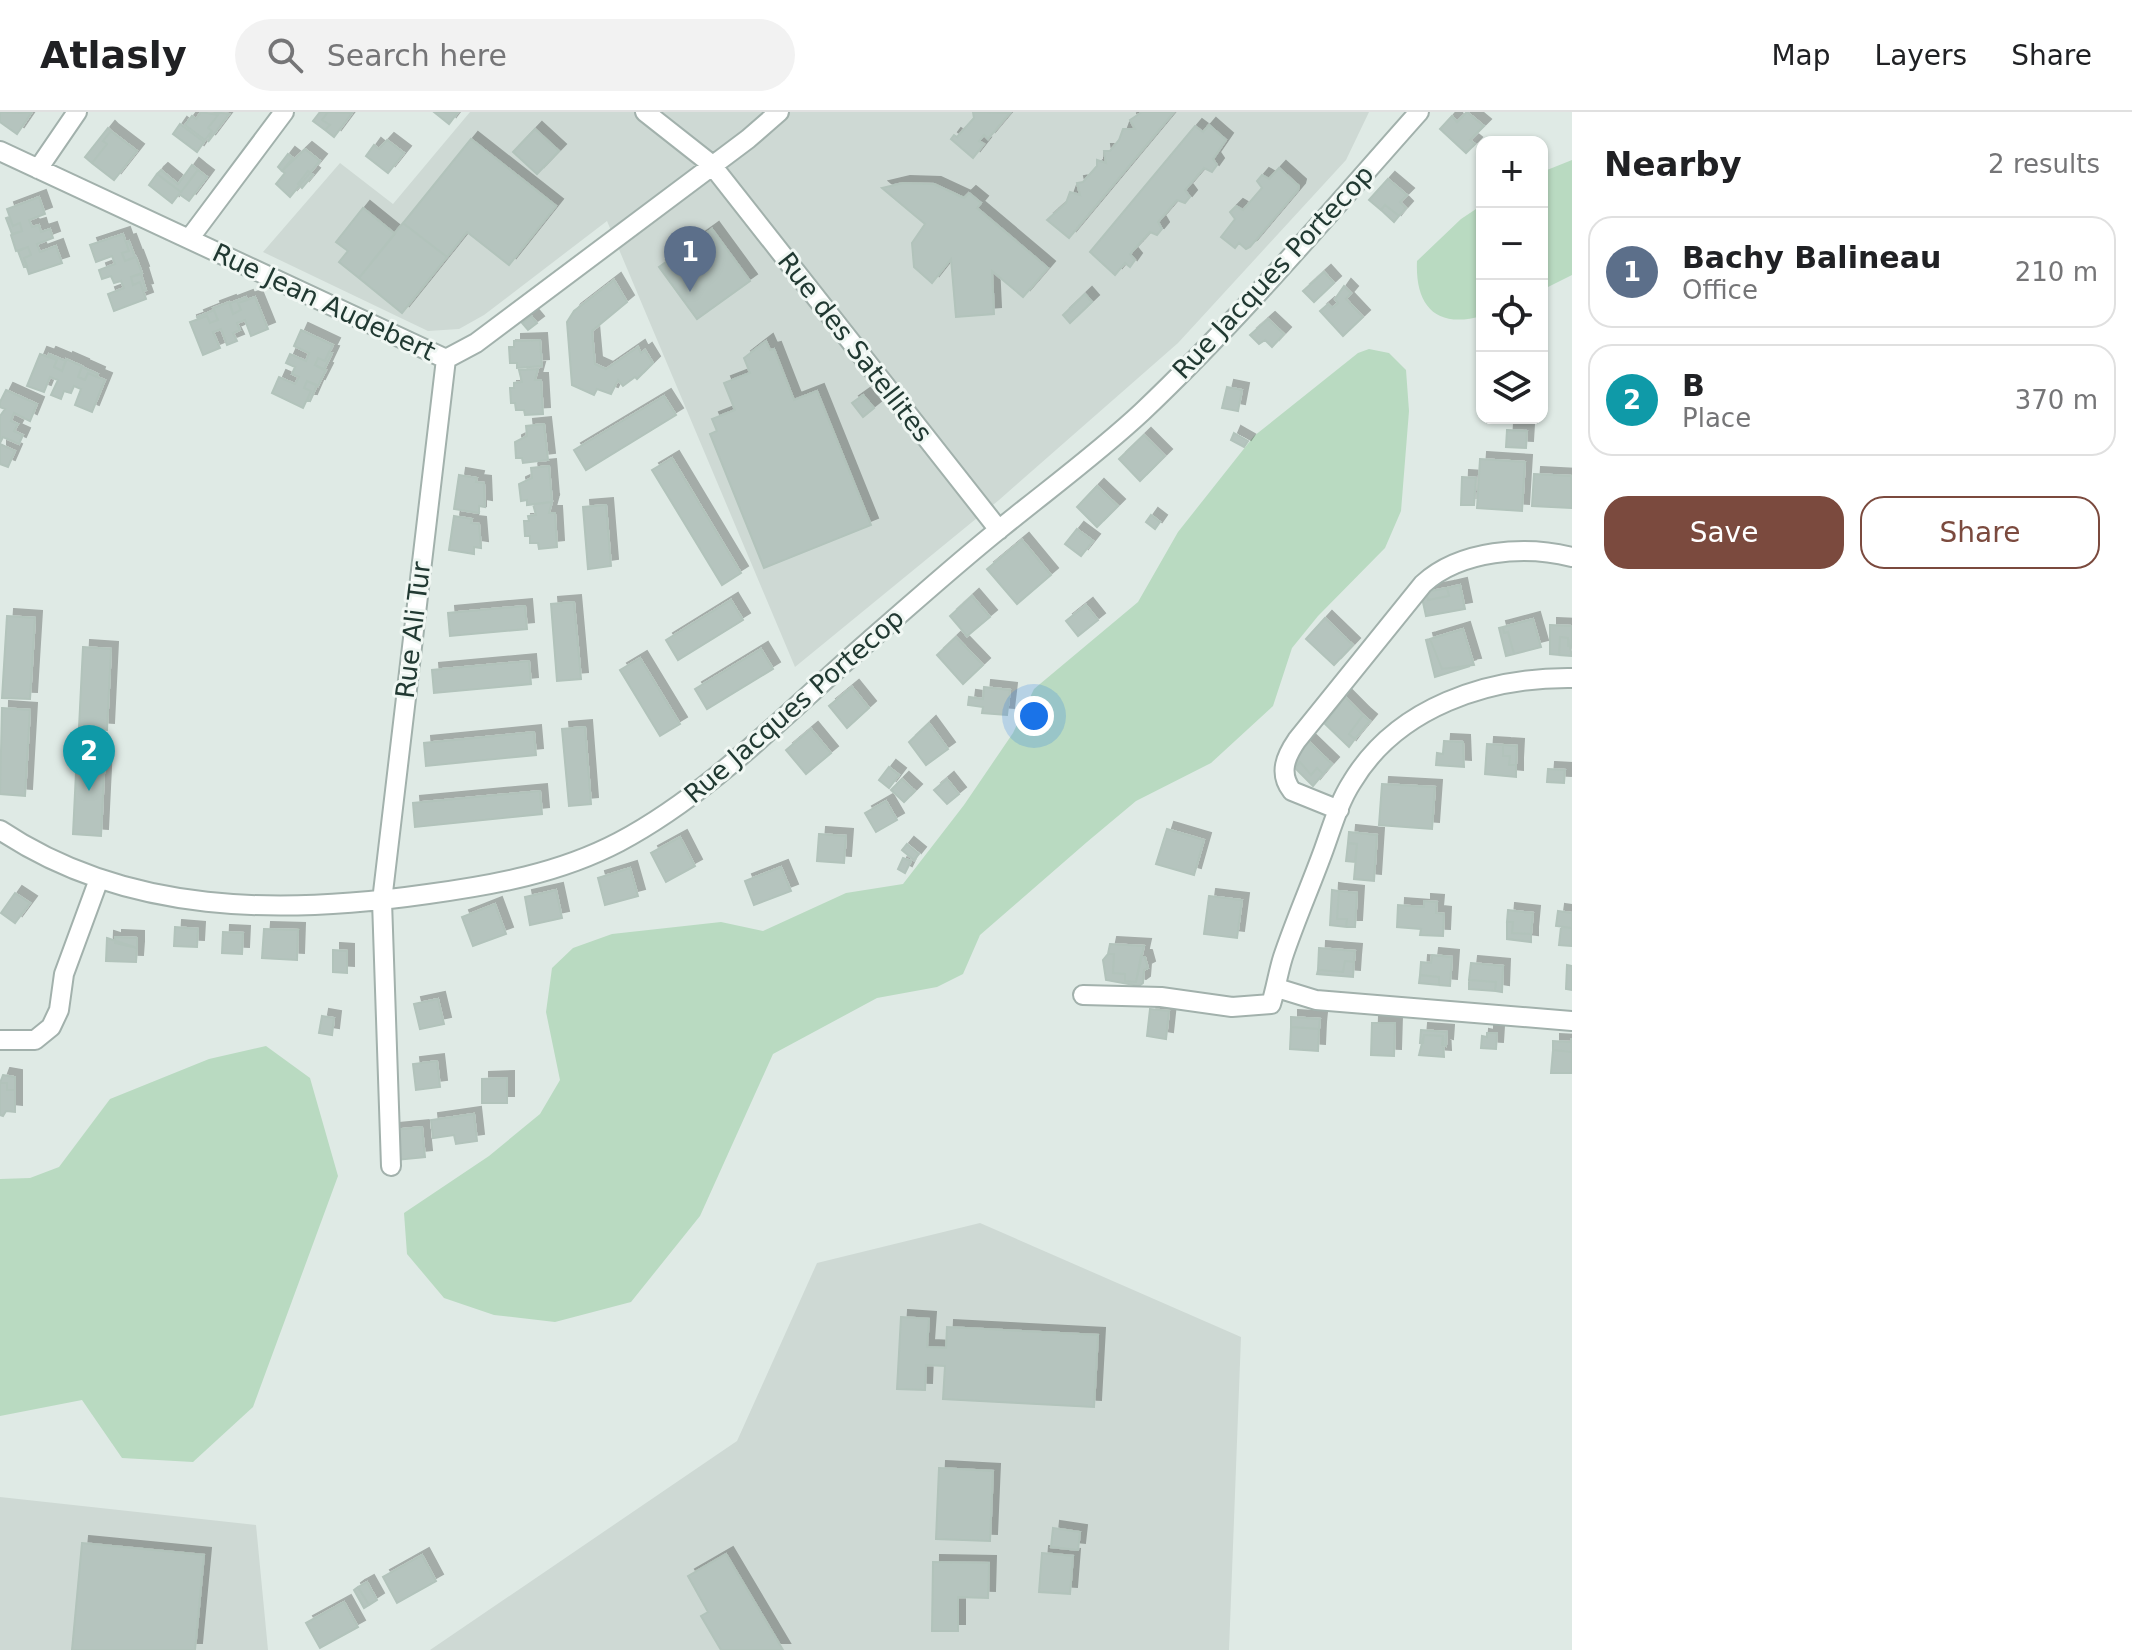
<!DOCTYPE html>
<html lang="en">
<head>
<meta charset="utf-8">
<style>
  body { margin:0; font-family:"DejaVu Sans",sans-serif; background:#f2f2f2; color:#202124 }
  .controls { position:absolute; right:24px; top:24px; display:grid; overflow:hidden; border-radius:16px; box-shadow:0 2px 6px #0004 }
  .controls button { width:72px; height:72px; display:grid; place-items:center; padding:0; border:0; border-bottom:2px solid #e0e0e0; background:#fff; color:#202124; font:40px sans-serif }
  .you { position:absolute; left:1034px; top:604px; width:28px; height:28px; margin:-20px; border:6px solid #fff; border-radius:50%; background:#1a73e8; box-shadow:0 0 0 12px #1a73e833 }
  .badge { display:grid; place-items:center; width:52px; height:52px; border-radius:50%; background:#7b4a3e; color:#fff; font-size:26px; font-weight:700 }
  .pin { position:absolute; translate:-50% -66px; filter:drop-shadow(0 2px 4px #0008) }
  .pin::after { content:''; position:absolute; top:42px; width:28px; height:24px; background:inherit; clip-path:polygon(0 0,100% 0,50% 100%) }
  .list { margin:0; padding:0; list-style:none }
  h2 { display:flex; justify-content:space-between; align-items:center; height:104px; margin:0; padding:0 32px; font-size:34px }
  h2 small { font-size:26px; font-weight:400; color:#757577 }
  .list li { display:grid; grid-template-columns:52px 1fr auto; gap:24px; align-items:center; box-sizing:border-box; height:112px; margin:0 16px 16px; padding:0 16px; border:2px solid #e0e0e0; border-radius:24px }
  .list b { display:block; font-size:30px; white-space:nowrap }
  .list p { margin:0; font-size:26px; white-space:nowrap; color:#757577 }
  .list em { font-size:26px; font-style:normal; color:#757577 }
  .actions { display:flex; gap:16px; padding:24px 32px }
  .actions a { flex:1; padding:18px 0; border:2px solid #7b4a3e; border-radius:24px; text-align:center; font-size:28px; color:#7b4a3e }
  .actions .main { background:#7b4a3e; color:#fff }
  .icon { flex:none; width:44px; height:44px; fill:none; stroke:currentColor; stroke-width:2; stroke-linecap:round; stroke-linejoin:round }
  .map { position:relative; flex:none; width:1572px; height:1538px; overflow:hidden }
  header { display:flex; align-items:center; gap:48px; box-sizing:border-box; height:112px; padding:0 40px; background:#fff; border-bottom:2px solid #e0e0e0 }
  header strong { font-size:38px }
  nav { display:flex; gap:44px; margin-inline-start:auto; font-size:28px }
  .search { width:560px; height:72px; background:#f2f2f2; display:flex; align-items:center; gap:20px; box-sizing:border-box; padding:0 28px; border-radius:44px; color:#757577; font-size:30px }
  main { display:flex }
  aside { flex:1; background:#fff }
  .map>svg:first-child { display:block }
  .built { fill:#ced9d4 }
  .green { fill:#b9dac1 }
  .building { fill:#b5c4be; stroke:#b2c3bb; stroke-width:2; filter:url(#shadow) }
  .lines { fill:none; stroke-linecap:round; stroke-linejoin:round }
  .street-casing { stroke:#a2b1ac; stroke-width:22 }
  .street { stroke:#fff; stroke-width:18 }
  .labels { text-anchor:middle; stroke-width:6; stroke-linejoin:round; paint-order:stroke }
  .street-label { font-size:26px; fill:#213932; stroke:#f0f7f3 }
</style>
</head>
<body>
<header>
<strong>Atlasly</strong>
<div class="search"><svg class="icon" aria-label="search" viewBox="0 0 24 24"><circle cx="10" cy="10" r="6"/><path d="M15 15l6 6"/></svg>Search here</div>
<nav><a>Map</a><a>Layers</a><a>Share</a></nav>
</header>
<main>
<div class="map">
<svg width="1572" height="1538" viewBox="0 0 1572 1538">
  <defs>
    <filter id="shadow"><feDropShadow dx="7" dy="-7" stdDeviation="0" flood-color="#0004"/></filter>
  </defs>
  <rect width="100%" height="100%" fill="#dfeae5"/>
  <path class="built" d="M470 0H1369L1346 48 1178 231 999 388 795 555 607 109 484 203 459 217 428 219 263 140 340 51 393 92Z
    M980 1111 1241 1225 1229 1538H430L737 1329 817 1151Z
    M0 1385 256 1413 268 1538H0Z"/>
  <path class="green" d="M1572 48V163L1542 178V60Z
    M1482 93V204C1436 217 1415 194 1417 149L1461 107Z
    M1369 237 1389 241 1406 258 1409 299 1401 399 1385 436 1318 504 1292 536 1273 594 1211 651 1136 689 1087 730 980 823 963 862 937 875 877 886 773 942 700 1104 631 1190 555 1210 494 1203 444 1186 407 1142 404 1101 489 1044 540 1002 560 968 546 900 552 856 573 836 612 822 721 810 763 819 846 781 903 772 964 693 1013 621 1034 577 1138 490 1178 420 1254 324 1358 241Z
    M266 934 310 966 338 1064 253 1295 193 1350 122 1346 82 1288 0 1304V1067L30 1066 59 1055 110 987 209 947Z"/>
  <path class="building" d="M0 0 21 1 32 0 17 22 0 10Z
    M201 0 218 3 208 16 212 19 205 28 185 13 192 4 196 7Z
    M214 0 229 2 208 30 212 19 208 16 218 3Z
    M320 0H328L322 8 330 13 325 18 313 9Z
    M328 0 352 1 334 25 325 18 330 13 322 8Z
    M434 0H458L449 12Z
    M973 0 1010 1 988 27 984 23 979 29 984 32 973 46 951 27 954 23 957 25 974 6Z
    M1174 0 1069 126 1047 108 1066 91 1070 80 1080 83 1077 71 1083 70 1097 54V48L1106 51 1104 39H1110L1119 28 1123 17H1135L1130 8 1142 0Z
    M1467 0 1484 14 1470 28 1475 32 1466 41 1440 17 1452 4 1457 10Z
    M180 12 204 30 197 40 173 22Z
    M1209 13 1226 28 1213 47 1217 53 1212 60 1204 56 1185 78 1190 85 1185 91 1177 88 1158 110 1162 117 1157 123 1150 120 1130 142 1135 148 1130 155 1125 151 1115 163 1090 140 1195 14 1203 20Z
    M108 16 111 19 103 29 107 32 92 51 85 45Z
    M535 17 559 39 537 62 513 40Z
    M111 19 137 39 114 68 92 51 107 32 103 29Z
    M471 27 556 94 509 153 467 120 447 145 403 111Z
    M387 28 404 41 388 61 366 44 374 33 379 37Z
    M305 37 320 49 290 85 276 72 285 61 282 59Z
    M288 42 293 46 282 59 278 55Z
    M192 53 198 58 181 80 157 62 161 58 178 72Z
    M1279 56 1299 74 1298 78 1250 135 1246 137 1239 131 1235 136 1221 125 1235 107 1230 100 1236 94 1243 98 1262 76 1257 69 1262 63 1269 67Z
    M198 58 207 65 189 89 179 82 172 91 149 73 157 62 181 80Z
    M308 59 313 63 302 76 298 72Z
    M1388 67 1407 83 1400 90 1406 96 1399 104 1385 93 1381 98 1369 88Z
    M903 71 934 72 964 86 969 81 981 91 977 96 1048 156 1023 185 992 159 994 202 956 205 951 147 932 171 914 155 912 131 925 112 882 76Z
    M39 85 45 102 29 108 32 115 39 113 41 120 50 117 53 126 37 132 40 140 56 134 62 151 29 162 24 146 31 143 28 135 16 139 11 123 22 119 20 111 13 114 7 97Z
    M1385 93 1399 104 1394 110 1381 98Z
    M363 96 395 122 359 166 339 150 348 139 336 130Z
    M9 105 13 114 20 111 22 119 12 122 6 106Z
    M403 111 447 145 402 201 359 166Z
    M712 117 750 169 697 207 659 155Z
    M123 122 129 139 122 141 125 149 136 145 142 161 131 165 133 173 140 170 146 187 114 199 108 182 124 176 121 169 114 171 111 164 102 167 99 158 115 152 112 144 96 150 90 133Z
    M129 129 135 145 125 149 122 141 129 139 126 130Z
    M28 135 31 143 24 146 27 154 24 155 18 139Z
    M1324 160 1334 171 1314 190 1303 179Z
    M141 162 146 178 143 179 140 170 133 173 131 165Z
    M614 168 627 190 592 219 595 252 606 257 638 235 641 241 645 238 653 251 637 267 635 265 623 274 618 268 611 282 597 277 594 283 572 273 567 210 574 199Z
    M1344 174 1351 181 1346 187 1363 205 1343 224 1320 199 1328 192 1332 196 1338 191 1335 187Z
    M1085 182 1092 190 1070 211 1063 203Z
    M246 185 247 188 238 191 241 198 233 202 230 191Z
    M255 185 268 217 251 224 245 208 237 211 240 218 233 221 237 229 227 233 221 217 213 220 220 236 203 243 190 210 207 204 210 211 218 208 213 196 229 190 233 202 241 198 238 191Z
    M214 198 218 208 210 211 207 204 198 207 197 205Z
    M531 204 537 211 528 218 522 211Z
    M1268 207 1284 222 1272 235 1265 228 1259 232 1250 223Z
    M301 218 333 233 325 249 318 246 315 253 326 258 318 274 307 269 304 276 311 279 303 296 272 281 279 265 295 272 299 265 292 262 295 255 286 251 290 242 306 249 309 241 294 234Z
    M540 228 542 254 517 256V251H510L509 235H514V229Z
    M766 229 770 238 774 237 794 288 817 279 871 413 764 456 710 322 717 319 712 307 735 298 724 271 750 261 744 246Z
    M329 240 332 241 324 258 315 253 318 246 325 249Z
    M40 242 57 248 54 255 62 259 66 247 82 254 78 265 85 268 88 261 105 268 92 300 75 293 81 277 74 274 71 281 64 279 61 287 51 283 58 268 50 265 44 280 27 274Z
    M49 242 66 249 62 259 54 255 57 248 48 244Z
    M82 255 98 262 97 265 88 261 85 268 78 265Z
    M538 257 535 268H541L543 302 525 303 524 298H516L515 291H511L510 276H514V271L522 270 519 258Z
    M307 269 317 273 310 289 307 288 311 279 304 276Z
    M1227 275 1242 278 1238 299 1222 296Z
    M6 278 37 292 30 309 14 301 11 309 18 312 14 319 23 323 19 332 3 325 0 331V304L5 297 0 295V290Z
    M863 283 874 296 863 305 852 291Z
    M664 284 676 303 586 358 574 338Z
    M544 312 548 348 523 351 522 346H516L515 330 527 324 526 314Z
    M1507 318 1527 319 1526 336 1506 335Z
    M1234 321 1248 329 1244 335 1231 328Z
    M1144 323 1165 344 1140 369 1119 347Z
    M0 332 15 339 8 355 0 352Z
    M672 346 741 461 722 473 652 358Z
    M1480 347 1525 350 1522 399 1477 396Z
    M549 354 552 390 527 393V388L521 389 519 372 532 366 531 356Z
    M1534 362 1571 364 1572 396 1532 394Z
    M459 363 477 366 476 370 484 371 485 395 479 394V401L454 397Z
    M1462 365 1476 366 1474 393H1461Z
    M1097 374 1118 394 1097 415 1077 395Z
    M552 390 549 401H555L557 435 539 437 538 431H530V424H525L524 409H529L528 404 536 403 533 392Z
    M606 393 611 454 588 457 583 395Z
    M1151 403 1160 410 1155 417 1146 410Z
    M454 404 472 407 471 411 479 412 481 436 474 435V442L449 438Z
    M1077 417 1093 429 1081 444 1065 432Z
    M1022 428 1051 463 1017 492 987 457Z
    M1460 473 1465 497 1426 504 1421 481 1426 480 1428 488 1449 484 1447 476Z
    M1447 476 1449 484 1428 488 1426 480Z
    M972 484 990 505 967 524 950 504Z
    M731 488 743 508 678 548 666 528Z
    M574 490 581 567 557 569 551 492Z
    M1086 493 1098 508 1078 524 1066 509Z
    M525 494 527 517 450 524 448 501Z
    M7 504 35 506 30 587 2 586Z
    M1325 506 1353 533 1334 553 1306 527Z
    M1533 507 1541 535 1514 542 1508 520 1504 521 1503 515Z
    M1550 513 1572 514V534H1568V526L1560 525 1559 543 1550 542Z
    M1503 515 1504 521 1508 520 1514 542 1506 544 1499 516Z
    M1463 517 1474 553 1442 557 1430 527Z
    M956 525 983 553 963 572 937 543Z
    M1560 525 1568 526 1572 544 1559 543Z
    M1430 527 1442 557 1470 554 1435 565 1426 528Z
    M83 535 111 537 107 618 79 616Z
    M761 537 773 557 707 597 695 577Z
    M640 546 680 612 660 624 620 558Z
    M529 549 531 572 434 581 432 558Z
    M852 575 869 596 847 616 829 594Z
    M984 575 1010 578 1007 603 982 601 983 595 968 593 969 585 983 587Z
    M1345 585 1363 603 1349 622 1355 627 1349 635 1325 612Z
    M2 596 30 598 25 684 0 682Z
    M1363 603 1370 609 1355 627 1349 622Z
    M929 611 948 637 926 653 909 630Z
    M585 615 591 692 569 694 562 617Z
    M811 617 831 641 806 662 786 638Z
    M534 620 536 643 426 654 424 631Z
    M1307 628 1332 652 1323 662 1317 656 1311 663 1300 650 1295 656 1288 648Z
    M1444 629 1463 630 1464 655 1436 653 1437 641 1443 642Z
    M1487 632 1503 633V644H1510L1509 653H1516V665L1485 662Z
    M1503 633 1517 634 1516 653H1509L1510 644H1503Z
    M77 640 105 642 101 724 73 722Z
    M1300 650 1311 663 1317 656 1323 662 1313 674 1295 656Z
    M889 655 899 663 889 676 879 668Z
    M1548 657 1565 658 1564 671 1547 670Z
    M902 667 915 679 904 690 891 678Z
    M947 667 959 682 947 692 934 678Z
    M1382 672 1435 675 1432 717 1379 713Z
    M540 679 542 702 415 715 413 691Z
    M886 689 897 708 876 720 865 701Z
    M1167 717 1204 728 1194 763 1156 752Z
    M1349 720 1377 723 1374 769 1354 767 1357 732 1348 731Z
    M819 722 846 724 844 751 817 749Z
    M680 725 695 754 666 770 651 741Z
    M1348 731 1357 732 1355 750 1346 749Z
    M907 732 919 742 914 748 902 738Z
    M903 746 911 749 905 761 898 757Z
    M781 755 791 779 754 793 745 769Z
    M630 756 638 784 605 793 598 766Z
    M556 778 562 806 530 813 525 785Z
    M1332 778 1339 779 1337 807H1347L1346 815 1330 813Z
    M1339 779 1357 781 1355 815H1346L1347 807H1337Z
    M15 781 30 791 15 811 1 801Z
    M1209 784 1242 788 1237 826 1204 822Z
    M1424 789 1437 790 1436 801 1444 802 1443 824 1420 823 1421 817 1397 815 1398 793 1424 795Z
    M495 792 506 822 473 834 462 805Z
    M1508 798 1533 801 1531 822 1512 821 1513 810H1507Z
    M1558 799 1572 801V816L1556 814Z
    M1507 810H1513L1512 821 1531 822V830L1507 827Z
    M175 815 198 817 197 835 174 834Z
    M1561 815 1572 816V834L1559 833Z
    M264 817 298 818 297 848 262 846Z
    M223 820 243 821 242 842 222 841Z
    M115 825 137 826V836L115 831Z
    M107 826 137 836 136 850 106 849Z
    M1110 832 1144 834 1136 870 1125 869V862L1113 861 1114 842H1108Z
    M1319 836 1355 839 1354 850 1345 849 1343 860 1318 858Z
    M333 838 347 839V861L333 860Z
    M1108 842H1114L1113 861 1125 862V869L1136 870 1141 844 1145 845 1148 856 1144 858 1143 871 1139 874 1106 868 1103 848Z
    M1432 843 1452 845 1450 874 1439 873V865L1420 863 1421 850 1431 851Z
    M1345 849 1354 850 1353 865 1317 862 1318 858 1343 860Z
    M1471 851 1503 854 1502 880 1495 879 1496 870 1469 868Z
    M1567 853 1572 854V878L1566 877Z
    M1420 863 1439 865V873L1419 871Z
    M1469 868 1496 870 1495 879 1469 877Z
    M438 887 444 912 420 917 414 892Z
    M1150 897 1169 899 1166 927 1147 924Z
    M322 904 334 906 332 923 319 921Z
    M1291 905 1320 907 1319 917 1291 915Z
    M1372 911H1395L1394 944 1371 943Z
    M1291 915 1319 917 1318 939 1290 937Z
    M1421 918 1447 920 1446 934 1442 933 1443 924 1424 923 1423 931H1420Z
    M1487 921H1497L1496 937 1481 936 1482 924 1487 925Z
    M1424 923 1443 924 1444 945 1419 943Z
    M1571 926 1572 940 1553 938V929L1571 930Z
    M1553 938 1572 940V961H1551Z
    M437 949 440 975 416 978 413 952Z
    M3 963 15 965V978H7V971H0Z
    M507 966V991H482V967Z
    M0 971H7V978H15V1000L6 999 3 1004 0 1003Z
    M474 1002 477 1029 456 1032 454 1023 433 1026 431 1008Z
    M422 1015 425 1045 396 1048 393 1018Z
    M901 1205 929 1207 927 1235 946 1236 947 1215 1098 1223 1094 1295 943 1287 945 1254 926 1253 925 1278 897 1277Z
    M939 1356 993 1359 990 1429 936 1427Z
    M1053 1416 1080 1420 1078 1438 1051 1435Z
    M82 1431 204 1443 195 1538H72Z
    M1042 1441 1073 1444 1070 1482 1039 1480Z
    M726 1442 783 1538H721L701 1504 708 1500 688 1464Z
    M422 1443 436 1469 397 1491 383 1465Z
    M933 1450 989 1451 988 1486 958 1485V1519H932Z
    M367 1470 377 1488 369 1493 358 1475Z
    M358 1475 369 1493 364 1496 354 1478Z
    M344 1490 358 1515 320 1536 306 1511Z"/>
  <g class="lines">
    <defs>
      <path id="street" d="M645 0 711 52 999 418
        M0 39 446 247 476 231 748 27 779 0
        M38 57 77 0
        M189 127 284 0
        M1339 698 1292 679C1278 661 1286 644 1297 628L1423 472C1460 438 1525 433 1572 445
        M0 718C127 803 282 803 428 782 494 773 560 761 619 730 713 680 789 598 869 529 913 491 956 452 1001 416 1049 377 1098 341 1142 300 1241 206 1329 101 1419 0
        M1277 876 1316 888 1572 909
        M1083 883 1161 885 1232 895 1271 892C1276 876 1278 861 1283 845 1295 809 1311 773 1324 737 1332 715 1339 690 1352 670 1397 595 1488 565 1572 566
        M0 928H35L51 915 59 898 64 862 99 767
        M391 1054 382 789 446 247"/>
    </defs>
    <use href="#street" class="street-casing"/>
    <use href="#street" class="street"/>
  </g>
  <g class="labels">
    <g class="street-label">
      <text transform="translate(1273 160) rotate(-47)" y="9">Rue Jacques Portecop</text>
      <text transform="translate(324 190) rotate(25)" y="9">Rue Jean Audebert</text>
      <text transform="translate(855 235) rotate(52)" y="9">Rue des Satellites</text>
      <text transform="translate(413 518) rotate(-83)" y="9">Rue Ali Tur</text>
      <text transform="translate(794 594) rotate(-41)" y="9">Rue Jacques Portecop</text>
    </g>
  </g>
</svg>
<div class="controls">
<button>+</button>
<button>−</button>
<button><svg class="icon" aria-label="locate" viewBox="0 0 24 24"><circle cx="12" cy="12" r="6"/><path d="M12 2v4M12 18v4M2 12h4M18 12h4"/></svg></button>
<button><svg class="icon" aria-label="layers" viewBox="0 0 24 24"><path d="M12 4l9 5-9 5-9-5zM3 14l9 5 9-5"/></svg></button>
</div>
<div class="you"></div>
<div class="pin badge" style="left:690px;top:180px;background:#5c6f8a">1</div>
<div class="pin badge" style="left:89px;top:679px;background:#0f9aa8">2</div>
</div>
<aside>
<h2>Nearby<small>2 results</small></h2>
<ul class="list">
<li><span class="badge" style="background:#5c6f8a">1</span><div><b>Bachy Balineau</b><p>Office</p></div><em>210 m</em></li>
<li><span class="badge" style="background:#0f9aa8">2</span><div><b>B</b><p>Place</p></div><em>370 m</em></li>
</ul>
<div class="actions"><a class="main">Save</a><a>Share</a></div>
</aside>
</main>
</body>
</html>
